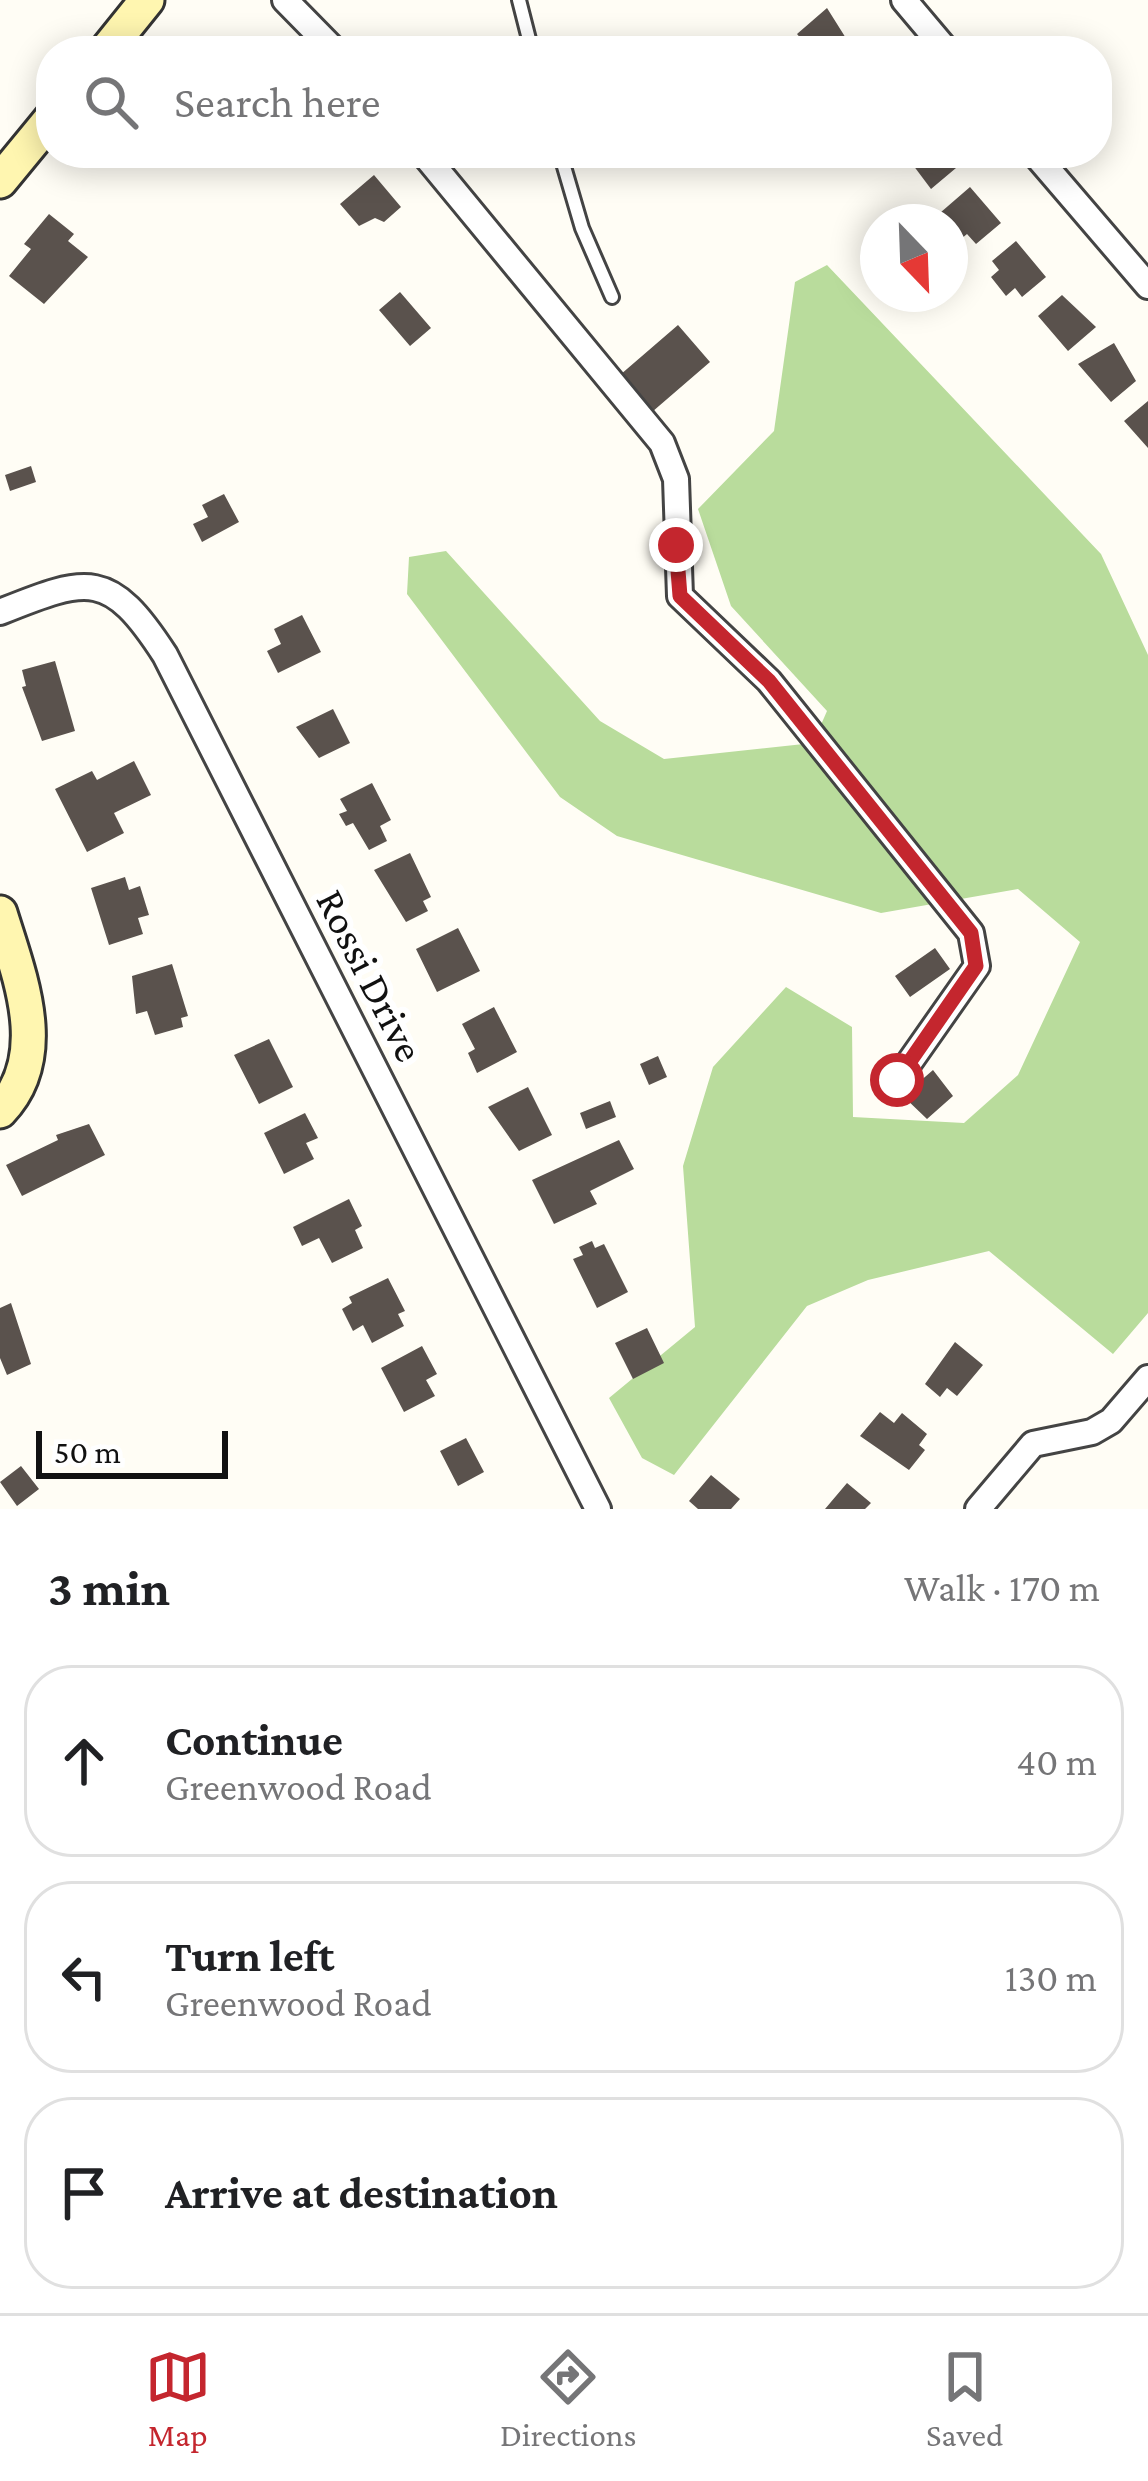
<!DOCTYPE html>
<html lang="en">
<head>
<meta charset="utf-8">
<style>
  body { margin:0; font-family:"Crimson Pro",serif; background:#f6f6f6; color:#202124 }
  .compass { position:absolute; left:860px; top:204px; width:108px; height:108px; border-radius:50%; background:#fff; box-shadow:0 6px 30px #0003; rotate:157deg }
  .scale { position:absolute; left:36px; bottom:30px; width:192px; box-sizing:border-box; padding-left:12px; border:6px solid #111; border-top:0; font-size:33px; line-height:42px; white-space:nowrap; color:#111; -webkit-text-stroke:9px #fff; paint-order:stroke }
  .stop { position:absolute; width:36px; height:36px; margin:-27px; border:9px solid #c4262e; border-radius:50%; background:#fff }
  .stop.end { background:#c4262e; border-color:#fff; box-shadow:0 3px 12px #0008 }
  .list { margin:0; padding:0; list-style:none }
  h2 { display:flex; justify-content:space-between; align-items:center; height:156px; margin:0; padding:0 48px; font-size:51px }
  h2 small { font-size:39px; font-weight:400; color:#757577 }
  .list li { display:grid; grid-template-columns:78px 1fr auto; gap:36px; align-items:center; box-sizing:border-box; height:192px; margin:0 24px 24px; padding:0 24px; border:3px solid #e0e0e0; border-radius:48px }
  .list b { display:block; font-size:45px; white-space:nowrap }
  .list p { margin:0; font-size:39px; white-space:nowrap; color:#757577 }
  .list em { font-size:39px; font-style:normal; color:#757577 }
  .icon { flex:none; width:66px; height:66px; fill:none; stroke:currentColor; stroke-width:2; stroke-linecap:round; stroke-linejoin:round }
  .map { position:relative; flex:none; width:1148px; height:1509px; overflow:hidden }
  .search { position:absolute; background:#fff; box-shadow:0 6px 30px #0003; left:36px; right:36px; top:36px; height:132px; display:flex; align-items:center; gap:30px; box-sizing:border-box; padding:0 42px; border-radius:48px; color:#757577; font-size:45px }
  .sheet { height:804px; background:#fff }
  nav { display:flex; justify-content:space-around; align-items:center; box-sizing:border-box; height:168px; border-top:3px solid #e0e0e0; background:#fff; font-size:33px; color:#757577 }
  nav a { display:grid; justify-items:center; gap:6px }
  nav .on { color:#c4262e }
  .map>svg:first-child { display:block }
  .forest { fill:#b9dc9c }
  .building { fill:#5a524d }
  .lines { fill:none; stroke-linecap:round; stroke-linejoin:round }
  .lane-casing { stroke:#444; stroke-width:18 }
  .street-casing { stroke:#444; stroke-width:30 }
  .secondary-casing { stroke:#333; stroke-width:39 }
  .lane { stroke:#fff; stroke-width:12 }
  .street { stroke:#fff; stroke-width:24 }
  .secondary { stroke:#fff6b0; stroke-width:33 }
  .route { stroke:#c4262e; stroke-width:15 }
  .labels { text-anchor:middle; stroke-width:12; stroke-linejoin:round; paint-order:stroke }
  .street-label { font-size:42px; fill:#111; stroke:#fff }
</style>
</head>
<body>
<div class="map">
<svg width="1148" height="1509" viewBox="0 0 1148 1509">
  <rect width="100%" height="100%" fill="#fffdf5"/>
  <path class="forest" d="M827 265 1101 554 1148 655V1313L1113 1354 989 1251 868 1280 807 1306 674 1475 642 1458 609 1398 695 1327 683 1166 713 1067 786 987 852 1027 853 1117 964 1123 1018 1075 1080 942 1018 889 881 913 617 836 560 797 407 594 409 557 446 551 600 721 664 759 813 743 827 711 731 606 698 509 774 431 795 282Z"/>
  <path class="building" d="M827 8 854 51H796L802 40 797 34Z
    M904 153H942L956 168 931 189Z
    M374 175 401 207 384 222 375 218 359 226 340 204Z
    M970 187 1001 223 976 244 967 234 955 244 950 222 933 219Z
    M49 214 74 234 68 241 88 257 44 304 9 276 31 249 24 244Z
    M1016 241 1046 277 1022 297 1015 288 1006 296 991 277 999 270 992 261Z
    M400 292 431 328 410 346 379 310Z
    M1062 295 1096 327 1068 351 1038 316Z
    M678 325 710 362 652 412 620 375Z
    M1114 343 1136 381 1111 402 1078 364Z
    M1148 401V448L1124 421Z
    M31 466 36 482 10 491 5 475Z
    M224 494 239 522 202 542 193 524 208 517 202 505Z
    M302 615 321 652 278 673 267 651 281 644 274 629Z
    M55 661 75 731 42 741 22 687 26 686 22 670Z
    M333 709 350 743 319 758 296 727Z
    M134 761 151 795 114 813 124 833 87 852 55 789 92 771 97 780Z
    M372 783 391 820 380 826 387 841 369 850 353 823 346 826 339 814 347 811 340 799Z
    M410 853 431 897 423 901 428 911 406 922 374 870Z
    M125 877 129 890 140 886 149 915 138 918 143 934 109 945 91 888Z
    M458 928 480 971 437 992 416 949Z
    M935 948 950 969 910 997 895 976Z
    M172 964 188 1016 181 1018 183 1027 155 1035 147 1011 136 1014 132 976Z
    M494 1007 517 1052 477 1073 468 1053 475 1049 462 1024Z
    M269 1039 293 1087 259 1104 234 1055Z
    M658 1056 667 1077 649 1085 640 1064Z
    M933 1070 953 1096 927 1119 903 1096Z
    M528 1087 552 1135 519 1151 488 1107Z
    M610 1101 616 1117 586 1129 580 1113Z
    M305 1113 318 1138 306 1143 314 1159 284 1174 264 1133Z
    M89 1124 105 1155 22 1196 6 1165 58 1140 56 1135Z
    M619 1140 634 1169 590 1191 597 1204 554 1224 532 1180Z
    M349 1199 362 1226 355 1230 363 1248 332 1263 319 1238 302 1246 293 1227Z
    M592 1241 595 1248 604 1244 628 1292 597 1308 573 1259 583 1255 579 1247Z
    M388 1278 405 1311 398 1314 404 1326 372 1343 363 1325 353 1331 342 1309 352 1303 349 1297Z
    M11 1303 31 1364 7 1375 0 1358V1308Z
    M647 1328 664 1363 633 1379 615 1343Z
    M955 1342 983 1365 957 1396 947 1388 940 1397 925 1384Z
    M422 1346 437 1374 426 1380 435 1396 404 1412 381 1368Z
    M880 1412 894 1423 902 1413 927 1434 919 1445 925 1450 909 1470 860 1436Z
    M466 1438 484 1472 458 1486 440 1451Z
    M21 1466 39 1489 17 1506 0 1482Z
    M711 1475 740 1499 731 1509H698L689 1501Z
    M847 1483 871 1503 865 1509H825Z"/>
  <g class="lines">
    <defs>
      <path id="lane" d="M519 0 532 51
        M560 153 582 228 612 297"/>
      <path id="street" d="M285 0 335 51
        M904 0 947 51
        M423 153 662 443 676 479 680 596 769 681 971 933 977 966 897 1080
        M1034 153 1148 286
        M0 612C89 576 110 570 165 655L598 1509
        M978 1509 1033 1444 1092 1432 1111 1421 1148 1378"/>
      <path id="secondary" d="M106 51 147 0
        M0 181 51 119
        M0 913C19 975 53 1056 0 1111"/>
    </defs>
    <use href="#lane" class="lane-casing"/>
    <use href="#street" class="street-casing"/>
    <use href="#secondary" class="secondary-casing"/>
    <use href="#lane" class="lane"/>
    <use href="#street" class="street"/>
    <use href="#secondary" class="secondary"/>
  </g>
  <g class="lines">
    <path class="route" d="M676 545 680 596 769 681 971 933 976 966 897 1080"/>
  </g>
  <g class="labels">
    <g class="street-label">
      <text transform="translate(371 975) rotate(63)" y="15">Rossi Drive</text>
    </g>
  </g>
</svg>
<svg class="compass" viewBox="-18 -18 36 36"><path d="M0-13l5 13h-10z" fill="#e53935"/><path d="M0 13l5-13h-10z" fill="#757577"/></svg>
<div class="scale">50 m</div>
<div class="stop" style="left:897px;top:1080px"></div>
<div class="stop end" style="left:676px;top:545px"></div>
<div class="search"><svg class="icon" aria-label="search" viewBox="0 0 24 24"><circle cx="10" cy="10" r="6"/><path d="M15 15l6 6"/></svg>Search here</div>
</div>
<section class="sheet">
<h2>3 min<small>Walk · 170 m</small></h2>
<ul class="list">
<li><svg class="icon" aria-label="ahead" viewBox="0 0 24 24"><path d="M12 20V5M6 11l6-6 6 6"/></svg><div><b>Continue</b><p>Greenwood Road</p></div><em>40 m</em></li>
<li><svg class="icon" aria-label="left" viewBox="0 0 24 24"><path d="M17 20v-9H6M10 6l-5 5 5 5"/></svg><div><b>Turn left</b><p>Greenwood Road</p></div><em>130 m</em></li>
<li><svg class="icon" aria-label="arrive" viewBox="0 0 24 24"><path d="M6 21V4h12l-3 4 3 4H6"/></svg><div><b>Arrive at destination</b></div></li>
</ul>
</section>
<nav>
<a class="on"><svg class="icon" aria-label="map" viewBox="0 0 24 24"><path d="M3 6l6-2 6 2 6-2v14l-6 2-6-2-6 2zM9 4v14M15 6v14"/></svg>Map</a>
<a><svg class="icon" aria-label="directions" viewBox="0 0 24 24"><path d="M12 3l9 9-9 9-9-9zM9 14v-3h6M13 9l2 2-2 2"/></svg>Directions</a>
<a><svg class="icon" aria-label="saved" viewBox="0 0 24 24"><path d="M7 4h10v16l-5-4-5 4z"/></svg>Saved</a>
</nav>
</body>
</html>
